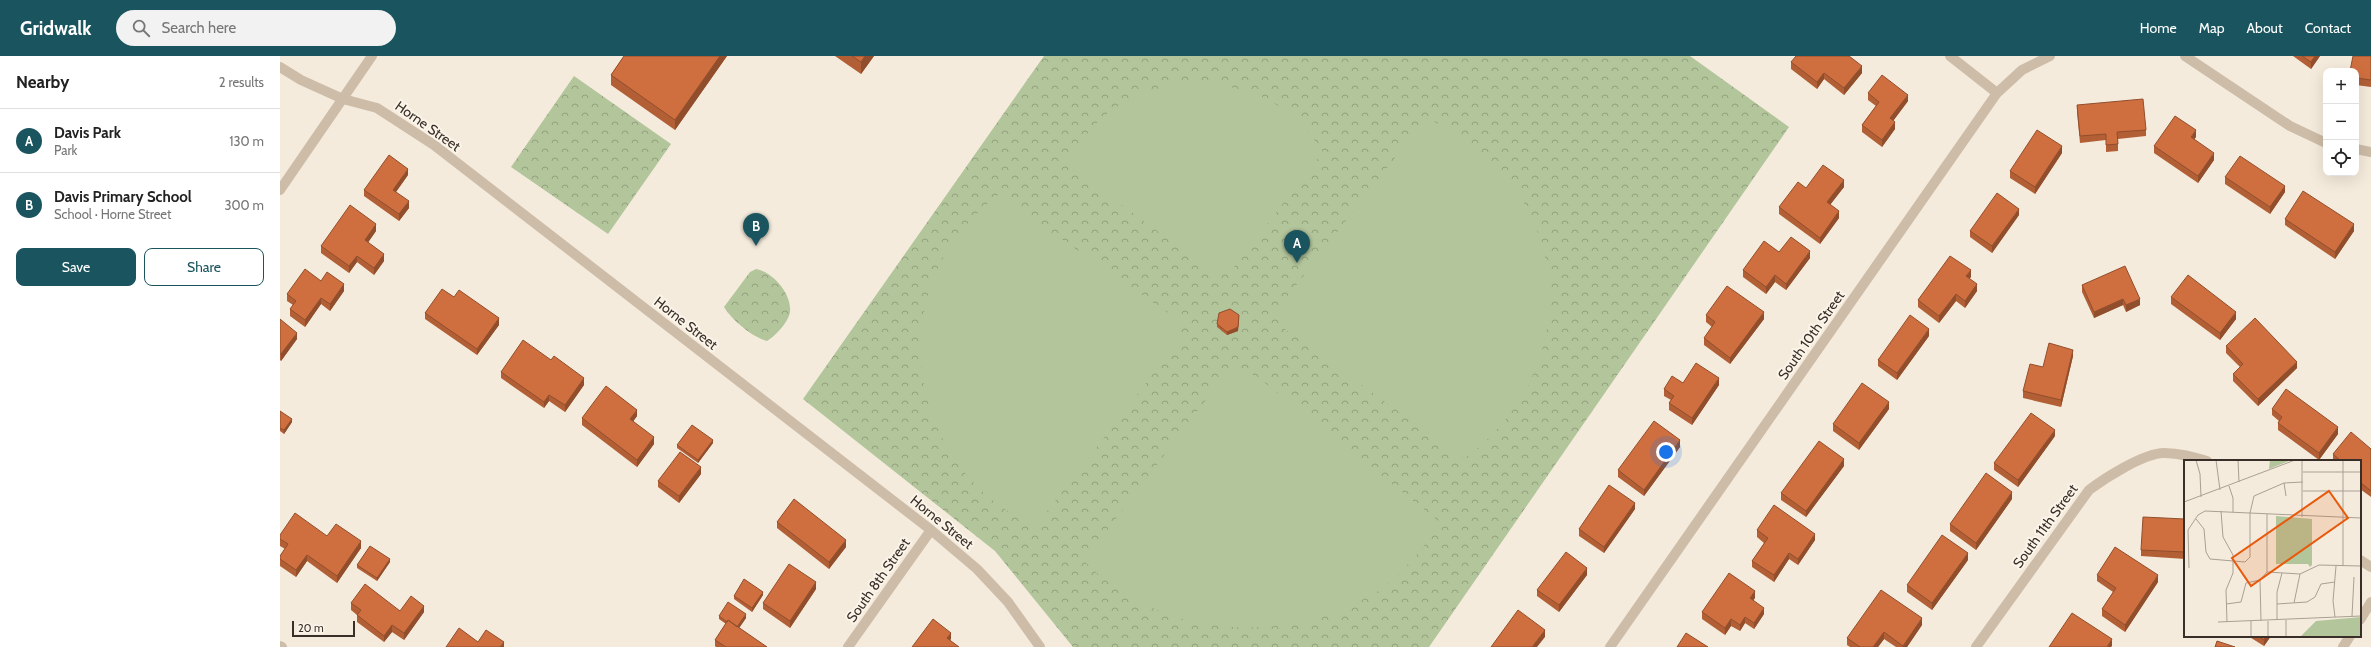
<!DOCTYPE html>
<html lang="en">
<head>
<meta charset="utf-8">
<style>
  body { margin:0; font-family:Cabin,sans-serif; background:#f2f2f2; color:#222 }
  .controls { position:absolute; right:12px; top:12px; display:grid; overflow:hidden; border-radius:8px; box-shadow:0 4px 16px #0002 }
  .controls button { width:36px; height:36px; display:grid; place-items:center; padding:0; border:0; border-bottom:1px solid #e0e0e0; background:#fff; color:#222; font:20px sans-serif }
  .scale { position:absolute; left:12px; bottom:10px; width:63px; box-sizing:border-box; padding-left:4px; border:2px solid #392f28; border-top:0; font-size:11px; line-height:14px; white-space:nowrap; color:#392f28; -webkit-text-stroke:3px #fbf4e9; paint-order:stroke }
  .you { position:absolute; left:1386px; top:396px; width:14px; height:14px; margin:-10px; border:3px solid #fff; border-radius:50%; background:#1a73e8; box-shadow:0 0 0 6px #1a73e833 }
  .badge { display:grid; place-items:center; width:26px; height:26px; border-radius:50%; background:#1a545e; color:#fff; font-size:13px; font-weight:700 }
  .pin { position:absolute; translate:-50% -33px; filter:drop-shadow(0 1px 2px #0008) }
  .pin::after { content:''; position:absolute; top:21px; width:14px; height:12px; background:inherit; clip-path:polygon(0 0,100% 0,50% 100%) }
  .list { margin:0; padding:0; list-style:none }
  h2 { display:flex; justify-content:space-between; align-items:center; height:52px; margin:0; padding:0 16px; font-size:17px }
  h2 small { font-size:13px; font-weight:400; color:#767676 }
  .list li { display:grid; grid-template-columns:26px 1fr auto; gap:12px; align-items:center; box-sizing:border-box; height:64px; padding:0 16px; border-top:1px solid #e0e0e0 }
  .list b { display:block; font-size:15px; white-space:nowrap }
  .list p { margin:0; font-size:13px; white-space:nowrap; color:#767676 }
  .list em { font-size:13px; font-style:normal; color:#767676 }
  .actions { display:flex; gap:8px; padding:12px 16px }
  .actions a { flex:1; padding:9px 0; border:1px solid #1a545e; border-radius:8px; text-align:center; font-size:14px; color:#1a545e }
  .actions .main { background:#1a545e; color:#fff }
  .icon { flex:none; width:22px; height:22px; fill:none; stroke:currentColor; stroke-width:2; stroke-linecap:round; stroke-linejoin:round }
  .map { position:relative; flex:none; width:2091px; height:591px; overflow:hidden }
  header { display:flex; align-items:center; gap:24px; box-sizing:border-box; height:56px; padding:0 20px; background:#1a545e; color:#fff }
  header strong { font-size:19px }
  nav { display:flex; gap:22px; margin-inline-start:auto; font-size:14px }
  .search { width:280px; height:36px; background:#f2f2f2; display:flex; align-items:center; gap:10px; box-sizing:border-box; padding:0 14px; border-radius:22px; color:#767676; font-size:15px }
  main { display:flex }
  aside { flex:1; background:#fff }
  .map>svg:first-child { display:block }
  .park { fill:url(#park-crowns) }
  .garden { fill:#b3c59b }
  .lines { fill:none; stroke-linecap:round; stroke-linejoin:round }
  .minor { stroke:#cdbca7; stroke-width:10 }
  .wall { fill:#b25f36 }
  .shaded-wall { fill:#914e2c }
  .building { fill:#cf6f3f; stroke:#914e2c }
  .labels { text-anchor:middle; stroke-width:4; stroke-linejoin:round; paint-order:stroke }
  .street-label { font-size:14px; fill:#392f28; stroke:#fbf4e9 }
  .inset-road { fill:none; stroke:#a9a094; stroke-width:1 }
  .view { fill:#e8590c; fill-opacity:0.15; stroke:#e8590c; stroke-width:2 }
  .inset-edge { fill:none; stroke:#392f28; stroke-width:2 }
</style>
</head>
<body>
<header>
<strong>Gridwalk</strong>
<div class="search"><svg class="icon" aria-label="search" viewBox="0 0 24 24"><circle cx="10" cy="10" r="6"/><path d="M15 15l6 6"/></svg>Search here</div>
<nav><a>Home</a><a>Map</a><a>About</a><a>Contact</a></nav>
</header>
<main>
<aside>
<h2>Nearby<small>2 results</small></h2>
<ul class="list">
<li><span class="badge">A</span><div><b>Davis Park</b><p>Park</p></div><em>130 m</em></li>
<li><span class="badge">B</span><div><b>Davis Primary School</b><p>School · Horne Street</p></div><em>300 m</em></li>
</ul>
<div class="actions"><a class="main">Save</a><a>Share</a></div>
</aside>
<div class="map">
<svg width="2091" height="591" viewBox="0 0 2091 591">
  <defs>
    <pattern id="park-crowns" width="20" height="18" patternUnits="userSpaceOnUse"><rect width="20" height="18" fill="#b3c59b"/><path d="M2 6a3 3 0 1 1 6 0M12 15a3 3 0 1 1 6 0" fill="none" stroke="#93a07e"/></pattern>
  </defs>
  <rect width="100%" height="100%" fill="#f4ebdc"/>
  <path class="park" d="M764 0H1410L1509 71 1149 591H793L715 495 523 343Z
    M294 20 391 88 328 178 231 111Z
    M476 213C493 216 512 238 510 256 508 267 495 280 487 285 472 281 452 264 444 251L470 216Z"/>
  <path class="garden" d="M907 26C968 29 1008 43 1043 96L950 216 936 218 787 109C816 55 848 37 907 26Z
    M1146 62C1293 126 1313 308 1184 403L1002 271 1000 250Z
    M717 139 903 267 900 283 755 471C732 459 710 445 692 425 634 363 623 262 670 190 684 170 700 154 717 139Z
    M963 313 980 323 1161 467C1143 492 1124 516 1100 534 1008 591 881 584 804 505L947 316Z"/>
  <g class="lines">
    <path class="minor" d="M1670 0 1717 37
      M1905 0 2010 70 2046 87
      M0 11 21 24 63 43 97 52 154 89 651 474 697 513 728 546 760 591
      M2076 93 2091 96
      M0 134 92 0
      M2080 504 2091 511
      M2080 564 2091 546
      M0 590 2 591
      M568 591 651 474
      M1330 591 1717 37 1742 14 1770 0
      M1696 591 1809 434C1825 422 1864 397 1884 397 1899 397 1913 401 1927 405
      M2063 591 2070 580"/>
  </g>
  <path class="wall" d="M344 0H447L395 74 331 29V19Z
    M555 0H594L581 18Z
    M2013 0H2040L2031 13Z
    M2091 0V31L2076 29V15Z
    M1511 6 1582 17 1564 39 1544 23 1537 33 1511 13Z
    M1588 37 1628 45 1613 65 1615 73 1602 91 1582 76V69L1596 50 1588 44Z
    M1797 49 1866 74V80L1838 83V95L1826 96V84L1800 87 1797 56Z
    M1916 81 1914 83 1934 104 1918 127 1874 97V90Z
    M1782 97 1755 138 1730 122V115Z
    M128 119 116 136 129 152 119 165 84 140V134Z
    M1945 121 2005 136 1990 158 1945 128Z
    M1564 131 1550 148 1559 162 1540 188 1499 158V151L1526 132Z
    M1739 159 1712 197 1690 181V175Z
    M2005 163 2074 175 2055 203 2005 169Z
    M96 175 88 186 104 205 94 219 77 206 69 217 41 197V190Z
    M1530 202 1506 234 1495 226 1486 238 1463 221V214Z
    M1691 221 1689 223 1697 235 1685 252 1676 245 1659 267 1638 251V244Z
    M41 225 64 235 50 255 41 248 25 271 10 260V253L13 249 7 245V238Z
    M1802 229 1860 249 1846 256 1843 249 1814 262 1802 236Z
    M174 241 219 269 197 299 145 263V257Z
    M1891 241 1956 263 1940 284 1891 248Z
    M1426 259 1484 263 1450 308 1424 289V282L1432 271 1426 266Z
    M0 263 17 283 1 305 0 304Z
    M959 263 958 275 947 279 937 271V268Z
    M1649 280 1617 324 1598 310V304Z
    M1946 290 2017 312 1978 350 1953 325V318L1960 311 1946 297Z
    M1793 300 1781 351 1743 342V335L1763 311Z
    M221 316 304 329 285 356 269 345 264 352 221 322Z
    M1403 327 1439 329 1412 369 1389 354V347L1391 344 1384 340V333Z
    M1609 353 1579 394 1553 375V368Z
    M1992 353 2058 378 2039 404 1998 374V367L1999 365 1992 359Z
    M0 355 12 366 4 378 0 375Z
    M357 360 353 365 374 388 357 411 302 369V362Z
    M1775 380 1738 431 1714 414V407Z
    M433 387 418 407 397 392V389Z
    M1400 391 1364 440 1338 421V414Z
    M2091 393V441L2080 433V405H2053V398Z
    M1564 410 1526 461 1501 444V437Z
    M421 418 399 447 378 431V425Z
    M1732 443 1696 494 1670 475V468Z
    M1355 453 1324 497 1299 480V473Z
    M1905 463V503L1861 500V494Z
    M497 466 566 491 549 513 497 472Z
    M1477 474 1535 484 1518 509 1509 503 1494 526 1472 511V505L1484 487 1477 481Z
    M0 479 47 480 81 492 57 527 27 505 16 521 0 510V500L5 493 0 490Z
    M1688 504 1652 554 1627 536V529Z
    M110 506 97 525 77 512V509Z
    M1307 519 1279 556 1257 540V534Z
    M1817 519 1878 526 1845 576 1822 560V553L1833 536 1817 525Z
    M536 533 510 572 483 553V547Z
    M483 539 472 556 454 543V540Z
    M1475 542 1473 544 1484 558 1474 573 1465 567 1460 575 1451 570 1445 579 1422 563V556Z
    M71 547 120 555 144 556 124 584 112 576 104 586 77 566V559L71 554Z
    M439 560 466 562 459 572 487 591H436L435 590V584L446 568 439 563Z
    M1642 569 1627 591H1616L1604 583 1598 591H1570L1567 589V582Z
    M1968 580H1991L1984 590Z"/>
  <path class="shaded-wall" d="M440 0H447L395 74V64Z
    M585 0H594L581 18V6Z
    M2035 0H2040L2031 13V6Z
    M1582 10V17L1564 39V32Z
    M1544 17V23L1537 33V26Z
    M1628 39V45L1610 69V62Z
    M1615 66V73L1602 91V84Z
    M1916 74V81L1911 88V81Z
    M1782 90V97L1755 138V131Z
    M1934 97V104L1918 127V120Z
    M128 113V119L113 140V134Z
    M1564 124V131L1547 153V146Z
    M2005 130V136L1990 158V151Z
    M129 145V152L119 165V158Z
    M1739 153V159L1712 197V190Z
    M1559 155V162L1540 188V182Z
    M96 168V175L85 191V184Z
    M2074 168V175L2055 203V196Z
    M1530 195V202L1506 234V228Z
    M104 198V205L94 219V212Z
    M77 200V206L69 217V210Z
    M1691 214V221L1686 227V220Z
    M1495 219V226L1486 238V231Z
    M64 228V235L50 255V248Z
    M1697 228V235L1685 252V245Z
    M1676 238V245L1659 267V260Z
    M41 242V248L25 271V264Z
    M1843 243V249L1814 262V256Z
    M1860 243V249L1846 256V249Z
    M1484 256V263L1450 308V302Z
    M1956 256V263L1940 284V277Z
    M959 259 958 275 947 279V276Z
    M219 262V269L197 299V293Z
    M1649 273V280L1617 324V317Z
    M17 277V283L1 305V298Z
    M1793 294V300L1781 351V344Z
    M2017 306V312L1978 350V343Z
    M304 322V329L285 356V349Z
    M1439 322V329L1412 369V362Z
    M269 339V345L264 352V346Z
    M1609 346V353L1579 394V387Z
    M357 354V360L350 370V363Z
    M12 363V366L4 378V374Z
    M2058 371V378L2039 404V397Z
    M1775 374V380L1738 431V424Z
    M374 381V388L357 411V404Z
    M433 384V387L418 407V404Z
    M1400 384V391L1364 440V434Z
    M1564 403V410L1526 461V455Z
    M421 411V418L399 447V440Z
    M1732 436V443L1696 494V487Z
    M1355 447V453L1324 497V491Z
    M1535 478V484L1518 509V503Z
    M566 484V491L549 513V506Z
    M81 485V492L57 527V520Z
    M1509 497V503L1494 526V519Z
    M1688 497V504L1652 554V547Z
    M27 499V505L16 521V514Z
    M110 503V506L97 525V522Z
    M1307 512V519L1279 556V549Z
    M1878 519V526L1845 576V569Z
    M536 526V533L510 572V565Z
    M1475 535V542L1470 549V542Z
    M483 536V539L472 556V552Z
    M144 550V556L124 584V577Z
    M1484 552V558L1474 573V567Z
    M466 558V562L457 575V572Z
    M1465 561V567L1460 575V569Z
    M1642 562V569L1627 591H1623V590Z
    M1451 563V570L1445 579V572Z
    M112 569V576L104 586V580Z
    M1265 574V581L1257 591H1252Z
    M1604 576V583L1598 591H1593Z
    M671 577V583L667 589V582Z
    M1986 580H1991L1984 590V584Z
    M1832 583V590L1831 591H1827Z
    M224 586V591H220Z"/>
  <path class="building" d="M344 0H440L395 64 331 19Z
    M572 0H585L581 6Z
    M1516 0H1569L1582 10 1564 32 1544 17 1537 26 1511 6Z
    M2022 0H2035L2031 6Z
    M2073 0H2091V24L2076 22V15H2070Z
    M1602 19 1628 39 1610 62 1615 66 1602 84 1582 69 1599 46 1588 37Z
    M1863 43 1866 74 1837 76 1838 88 1826 89V78L1800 80 1797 49Z
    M1895 60 1916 74 1911 81 1934 97 1918 120 1874 90Z
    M1757 74 1782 90 1755 131 1730 115Z
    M109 99 128 113 113 134 129 145 119 158 84 134Z
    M1960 100 2005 130 1990 151 1945 121Z
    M1543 109 1564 124 1547 146 1559 155 1540 182 1499 151 1518 126 1526 132Z
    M2023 135 2074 168 2055 196 2005 163Z
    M1717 137 1739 153 1712 190 1690 175Z
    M70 149 96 168 85 184 104 198 94 212 77 200 69 210 41 190Z
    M1511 181 1530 195 1506 228 1495 219 1486 231 1463 214 1484 185 1499 196Z
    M1670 200 1691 214 1686 220 1697 228 1685 245 1676 238 1659 260 1638 244Z
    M1845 210 1860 243 1846 249 1843 243 1814 256 1802 229Z
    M25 213 41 225 47 216 64 228 50 248 41 242 25 264 10 253 16 245 7 238Z
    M1908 219 1956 256 1940 277 1891 241Z
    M1447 230 1484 256 1450 302 1424 282 1435 266 1426 259Z
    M162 233 174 241 179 234 219 262 197 293 145 257Z
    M950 253 959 259 958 271 947 276 937 268 939 257Z
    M1630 259 1649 273 1617 317 1598 304Z
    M1975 262 2017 306 1978 343 1953 318 1963 308 1946 290Z
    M0 263 17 277 1 298H0Z
    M243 284 271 304 274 300 304 322 285 349 269 339 264 346 221 316Z
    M1769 287 1793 294 1781 344 1743 335 1750 308 1763 311Z
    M1416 307 1439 322 1412 362 1389 347 1394 340 1384 333 1392 320 1403 327Z
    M1582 327 1609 346 1579 387 1553 368Z
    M326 330 357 354 350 363 374 381 357 404 302 362Z
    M2006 333 2058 371 2039 397 1998 367 2002 361 1992 353Z
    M0 355 12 363 4 374 0 372Z
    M1751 357 1775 374 1738 424 1714 407Z
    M1374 365 1400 384 1364 434 1338 414Z
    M412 369 433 384 418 404 397 389Z
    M2071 376 2091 393V435L2080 426V405H2061L2053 398Z
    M1539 385 1564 403 1526 455 1501 437Z
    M400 396 421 411 399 440 378 425Z
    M1706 417 1732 436 1696 487 1670 468Z
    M1329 429 1355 447 1324 491 1299 473Z
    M514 443 566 484 549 506 497 466Z
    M1494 449 1535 478 1518 503 1509 497 1494 519 1472 505 1488 482 1477 474Z
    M15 457 47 480 56 468 81 485 57 520 27 499 16 514 0 503V500L8 488 0 483V479Z
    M1863 461 1905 463V496L1861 494Z
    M1662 479 1688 497 1652 547 1627 529Z
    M90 490 110 503 97 522 77 509Z
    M1835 491 1878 519 1845 569 1822 553 1836 532 1817 519Z
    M1286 496 1307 512 1279 549 1257 534Z
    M509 508 536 526 510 565 483 547Z
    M1449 517 1475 535 1470 542 1484 552 1474 567 1465 561 1460 569 1451 563 1445 572 1422 556Z
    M464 523 483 536 472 552 454 540Z
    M85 528 120 555 131 540 144 550 124 577 112 569 104 580 77 559 81 554 71 547Z
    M1601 534 1642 562 1623 590 1604 576 1593 591H1580L1567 582Z
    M448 546 466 558 457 571 448 564 447 566 439 560Z
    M1238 554 1265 574 1252 591H1211Z
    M1792 557 1832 583 1827 591H1769Z
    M653 563 671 577 667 582 679 591H632Z
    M448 564 487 591H446L435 584Z
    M179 572 198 586 206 574 224 586 220 591H166Z
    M1406 577 1428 591H1397Z
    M1978 580H1986L1984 584Z
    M1937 585 1955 591H1935Z"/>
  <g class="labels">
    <g class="street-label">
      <text transform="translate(148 70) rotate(35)" y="5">Horne Street</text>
      <text transform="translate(406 267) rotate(38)" y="5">Horne Street</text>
      <text transform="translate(1531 279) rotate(-55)" y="5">South 10th Street</text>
      <text transform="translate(662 466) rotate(39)" y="5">Horne Street</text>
      <text transform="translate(1765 470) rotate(-54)" y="5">South 11th Street</text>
      <text transform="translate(598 524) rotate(-55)" y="5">South 8th Street</text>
    </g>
  </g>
  <g transform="translate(1904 404)">
    <rect width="177" height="177" fill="#f4ebdc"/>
    <path d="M86 0H107L85 9ZM92 56 128 59V105L126 107 124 104H92ZM177 157V177H116L132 161Z" fill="#b3c59b"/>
    <path d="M105 61H110V74H95L97 66ZM114 61 124 64 126 75H113ZM112.5 83a5.5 5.5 0 1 1 11 0a5.5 5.5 0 1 1-11 0ZM96 78H109V92L98 89ZM168 159H177V172L170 168ZM162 166 171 170 175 177H157V167Z" fill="#b3c59b"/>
    <path class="inset-road" d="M12 0 16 14 17 37M32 0 36 30M54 0 55 22M119 12H177M100 23 102 36M45 26 49 38V52M119 31H177M0 42 111 0M37 51 39 77 49 95V113L42 130 43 162M118 57V0M12 59 20 69 22 92 26 99 61 102 66 97V53L70 36 100 23 119 22M159 106V0M5 108 4 70 14 55 21 51 177 58M83 112 116 114 135 105 177 106M76 120 83 112V54M76 120 77 161M110 143 116 114M42 144 57 142 62 123 76 120M93 144 123 142 131 137 137 124 151 122M168 156 170 117M151 157 149 141 152 106M93 160V132L98 113M34 162 177 156M67 177V161M84 177V161M102 177V160"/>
    <path class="view" d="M145 31 164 58 67 126 48 98Z"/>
    <rect width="177" height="177" class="inset-edge"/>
  </g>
</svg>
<div class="controls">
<button>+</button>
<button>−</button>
<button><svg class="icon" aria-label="locate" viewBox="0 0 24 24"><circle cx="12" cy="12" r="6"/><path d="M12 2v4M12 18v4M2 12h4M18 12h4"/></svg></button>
</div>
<div class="scale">20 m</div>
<div class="you"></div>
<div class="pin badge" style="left:1017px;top:207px">A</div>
<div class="pin badge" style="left:476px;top:190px">B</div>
</div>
</main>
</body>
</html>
